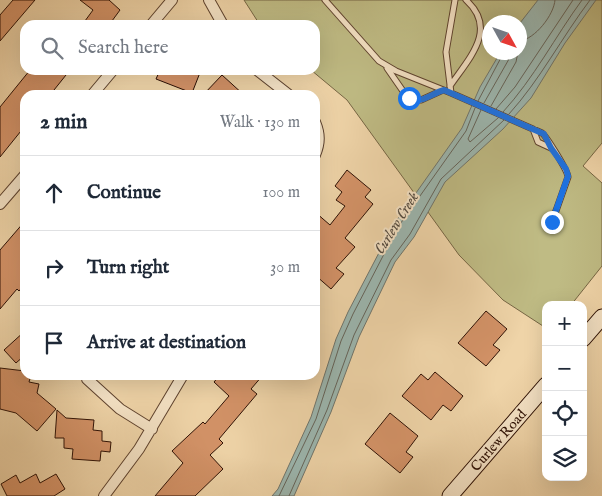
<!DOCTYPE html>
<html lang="en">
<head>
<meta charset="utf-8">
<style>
  body { margin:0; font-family:"IM FELL English",serif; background:#f2f2f3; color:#1f2937 }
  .controls { position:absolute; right:15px; bottom:15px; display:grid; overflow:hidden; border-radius:10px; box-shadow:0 5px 20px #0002 }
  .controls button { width:45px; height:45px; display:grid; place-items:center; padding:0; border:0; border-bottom:1px solid #e0e1e3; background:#fff; color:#1f2937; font:25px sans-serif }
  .compass { position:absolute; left:482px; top:15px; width:45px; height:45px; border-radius:50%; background:#fff; box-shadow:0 5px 20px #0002; rotate:130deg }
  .stop { position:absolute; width:15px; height:15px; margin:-11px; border:4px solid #1a73e8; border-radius:50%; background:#fff }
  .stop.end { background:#1a73e8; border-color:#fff; box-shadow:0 1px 5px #0008 }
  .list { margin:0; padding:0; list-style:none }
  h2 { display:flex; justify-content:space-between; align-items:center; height:65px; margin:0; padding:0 20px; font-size:21px }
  h2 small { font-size:16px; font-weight:400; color:#747a83 }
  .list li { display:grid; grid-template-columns:32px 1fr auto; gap:15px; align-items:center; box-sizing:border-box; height:75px; padding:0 20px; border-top:1px solid #e0e1e3 }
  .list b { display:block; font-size:19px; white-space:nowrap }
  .list em { font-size:16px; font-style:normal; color:#747a83 }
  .icon { flex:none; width:28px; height:28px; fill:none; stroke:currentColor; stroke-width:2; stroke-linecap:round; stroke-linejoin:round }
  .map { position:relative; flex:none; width:602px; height:496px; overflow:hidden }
  .search { position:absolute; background:#fff; box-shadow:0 5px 20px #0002; left:20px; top:20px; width:300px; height:55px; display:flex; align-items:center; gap:12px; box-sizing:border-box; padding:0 18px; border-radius:15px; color:#747a83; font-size:19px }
  .panel { position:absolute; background:#fff; box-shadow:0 5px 20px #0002; left:20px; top:90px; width:300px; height:290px; border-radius:15px }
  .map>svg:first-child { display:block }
  .green { fill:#bfbb84; stroke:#766644; fill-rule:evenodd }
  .water { fill:#9cb7b0; stroke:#70756c }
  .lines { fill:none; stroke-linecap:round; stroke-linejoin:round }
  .shore { stroke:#65645a; stroke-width:1 }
  .building { fill:#d49368; stroke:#2e1105 }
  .service-casing { stroke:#5e422e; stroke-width:7 }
  .minor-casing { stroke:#5e422e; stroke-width:12 }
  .secondary-casing { stroke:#2e1105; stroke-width:17 }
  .service { stroke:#f5e3c6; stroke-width:5 }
  .minor { stroke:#f5e3c6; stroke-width:10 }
  .secondary { stroke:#f5e3c6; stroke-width:15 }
  .route { stroke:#1a73e8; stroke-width:6 }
  .labels { text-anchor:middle; stroke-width:4; stroke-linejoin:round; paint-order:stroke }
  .street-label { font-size:14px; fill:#2e1105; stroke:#f5e3c6 }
  .water-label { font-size:15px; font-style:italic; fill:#544b41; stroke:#f5e3c6 }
</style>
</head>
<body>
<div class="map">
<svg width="602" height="496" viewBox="0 0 602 496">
  <rect width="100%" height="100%" fill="#efd4a8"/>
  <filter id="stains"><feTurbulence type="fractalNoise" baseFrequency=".004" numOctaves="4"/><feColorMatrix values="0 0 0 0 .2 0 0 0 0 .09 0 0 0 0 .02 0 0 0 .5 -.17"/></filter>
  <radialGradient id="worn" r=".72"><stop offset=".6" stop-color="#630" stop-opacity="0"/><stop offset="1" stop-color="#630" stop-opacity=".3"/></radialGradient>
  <path class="green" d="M244 0H602V143L583 166 602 183V266L571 305H546V328L503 300 459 255 347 100 311 70H315V25H260ZM490 22H520V52H490Z"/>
  <path class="water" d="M538 0H596L565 43 531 98 503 129 445 182 414 237 395 262 359 337 331 412 294 496H272L278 489 311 417 336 339 348 312 394 224 462 128 480 87 500 53 520 52V23Z"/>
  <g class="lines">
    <path class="shore" d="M520 41C535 39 554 15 555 0
      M478 101 504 52
      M484 103 509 59 510 52
      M491 106 516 62 518 52
      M496 109 515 87 573 0
      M481 110 468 139 470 142 498 118
      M503 112C534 78 555 37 582 0
      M509 114C540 80 562 37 590 0
      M279 496 316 419 341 341 353 314 398 227 466 131 475 108
      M289 496 327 410 354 335 391 260 410 234 441 179 504 120"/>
  </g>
  <path class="building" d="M13 0H35L0 41V15Z
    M80 0H109L120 10 109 25H82L93 10Z
    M30 70H70L50 95H25V126L0 157V107Z
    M160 70H201L192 93 156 79Z
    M222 75 244 95H203Z
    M347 170 371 190 365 197 373 204 345 238 355 247 336 268 344 274 331 289 315 275V212L330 225 345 206 336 200 342 192 335 186Z
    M25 221V284L19 291 17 289 0 309V250Z
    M486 311 507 329 493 345 500 350 486 366 458 343Z
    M25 331V355L16 363 4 350Z
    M0 368 25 371V375H31L29 382 39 384 37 393 56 409 37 431 16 413 0 409Z
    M435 372 463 396 451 411 443 405 431 420 402 396 421 374 428 380Z
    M220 375H263L251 389 257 394 219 439 223 443 210 455 223 469 195 496H155L183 463 172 451 203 422 205 424 229 396 214 382Z
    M57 410 66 418 94 420 93 430 102 431V441L111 442 110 452 101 451 100 461 72 459 73 449 64 448V438H55Z
    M390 413 418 436 406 452 413 457 400 473 365 444Z
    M36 474 40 483 56 474 65 489 54 496H7L1 484 16 475 20 483Z"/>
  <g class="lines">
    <defs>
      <path id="service" d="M325 0 379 61 396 71 451 93
        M455 0 446 52 451 93 542 133C546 136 568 171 568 177L552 222
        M387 68 405 94 412 100H421L443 90
        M450 86C470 57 498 29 466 0
        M533 129 538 142 551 148"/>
      <path id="minor" d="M209 0 223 25
        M151 25 172 0
        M257 70 289 95
        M92 95 113 70
        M315 122C320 134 320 143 315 155
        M0 204 25 175
        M87 379 120 409 152 429
        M104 496 139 449 183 375"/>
      <path id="secondary" d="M583 339 602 317
        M450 496 546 385"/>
    </defs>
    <use href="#service" class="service-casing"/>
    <use href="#minor" class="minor-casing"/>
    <use href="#secondary" class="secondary-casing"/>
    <use href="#service" class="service"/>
    <use href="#minor" class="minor"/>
    <use href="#secondary" class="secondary"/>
  </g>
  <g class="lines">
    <path class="route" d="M409 98C421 105 432 93 444 90L544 134 551 148 566 169 568 176 552 222"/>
  </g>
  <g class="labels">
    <g class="street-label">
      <text transform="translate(498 440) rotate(-49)" y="5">Curlew Road</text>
    </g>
    <g class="water-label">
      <text transform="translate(396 223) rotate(-58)" y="5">Curlew Creek</text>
    </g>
  </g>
  <rect width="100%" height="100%" filter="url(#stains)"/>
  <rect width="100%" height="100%" fill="url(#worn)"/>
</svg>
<div class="controls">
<button>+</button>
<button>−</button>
<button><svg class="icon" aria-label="locate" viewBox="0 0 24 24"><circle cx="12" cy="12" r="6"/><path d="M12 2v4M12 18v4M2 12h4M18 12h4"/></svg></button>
<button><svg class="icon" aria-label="layers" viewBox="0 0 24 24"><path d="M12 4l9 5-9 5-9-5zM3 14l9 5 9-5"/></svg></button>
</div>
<svg class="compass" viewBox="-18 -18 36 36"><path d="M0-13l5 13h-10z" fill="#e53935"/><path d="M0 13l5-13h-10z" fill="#747a83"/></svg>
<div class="stop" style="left:409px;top:98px"></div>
<div class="stop end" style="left:552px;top:222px"></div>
<div class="search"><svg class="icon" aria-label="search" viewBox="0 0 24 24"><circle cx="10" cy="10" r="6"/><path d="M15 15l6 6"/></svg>Search here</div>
<section class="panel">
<h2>2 min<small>Walk · 130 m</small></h2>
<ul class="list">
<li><svg class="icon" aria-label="ahead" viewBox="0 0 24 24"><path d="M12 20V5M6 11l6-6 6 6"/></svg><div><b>Continue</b></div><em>100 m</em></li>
<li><svg class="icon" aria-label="right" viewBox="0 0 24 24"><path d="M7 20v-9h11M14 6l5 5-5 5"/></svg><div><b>Turn right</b></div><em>30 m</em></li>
<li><svg class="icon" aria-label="arrive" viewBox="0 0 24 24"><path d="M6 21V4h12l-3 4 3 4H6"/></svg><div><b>Arrive at destination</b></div></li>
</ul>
</section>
</div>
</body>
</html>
